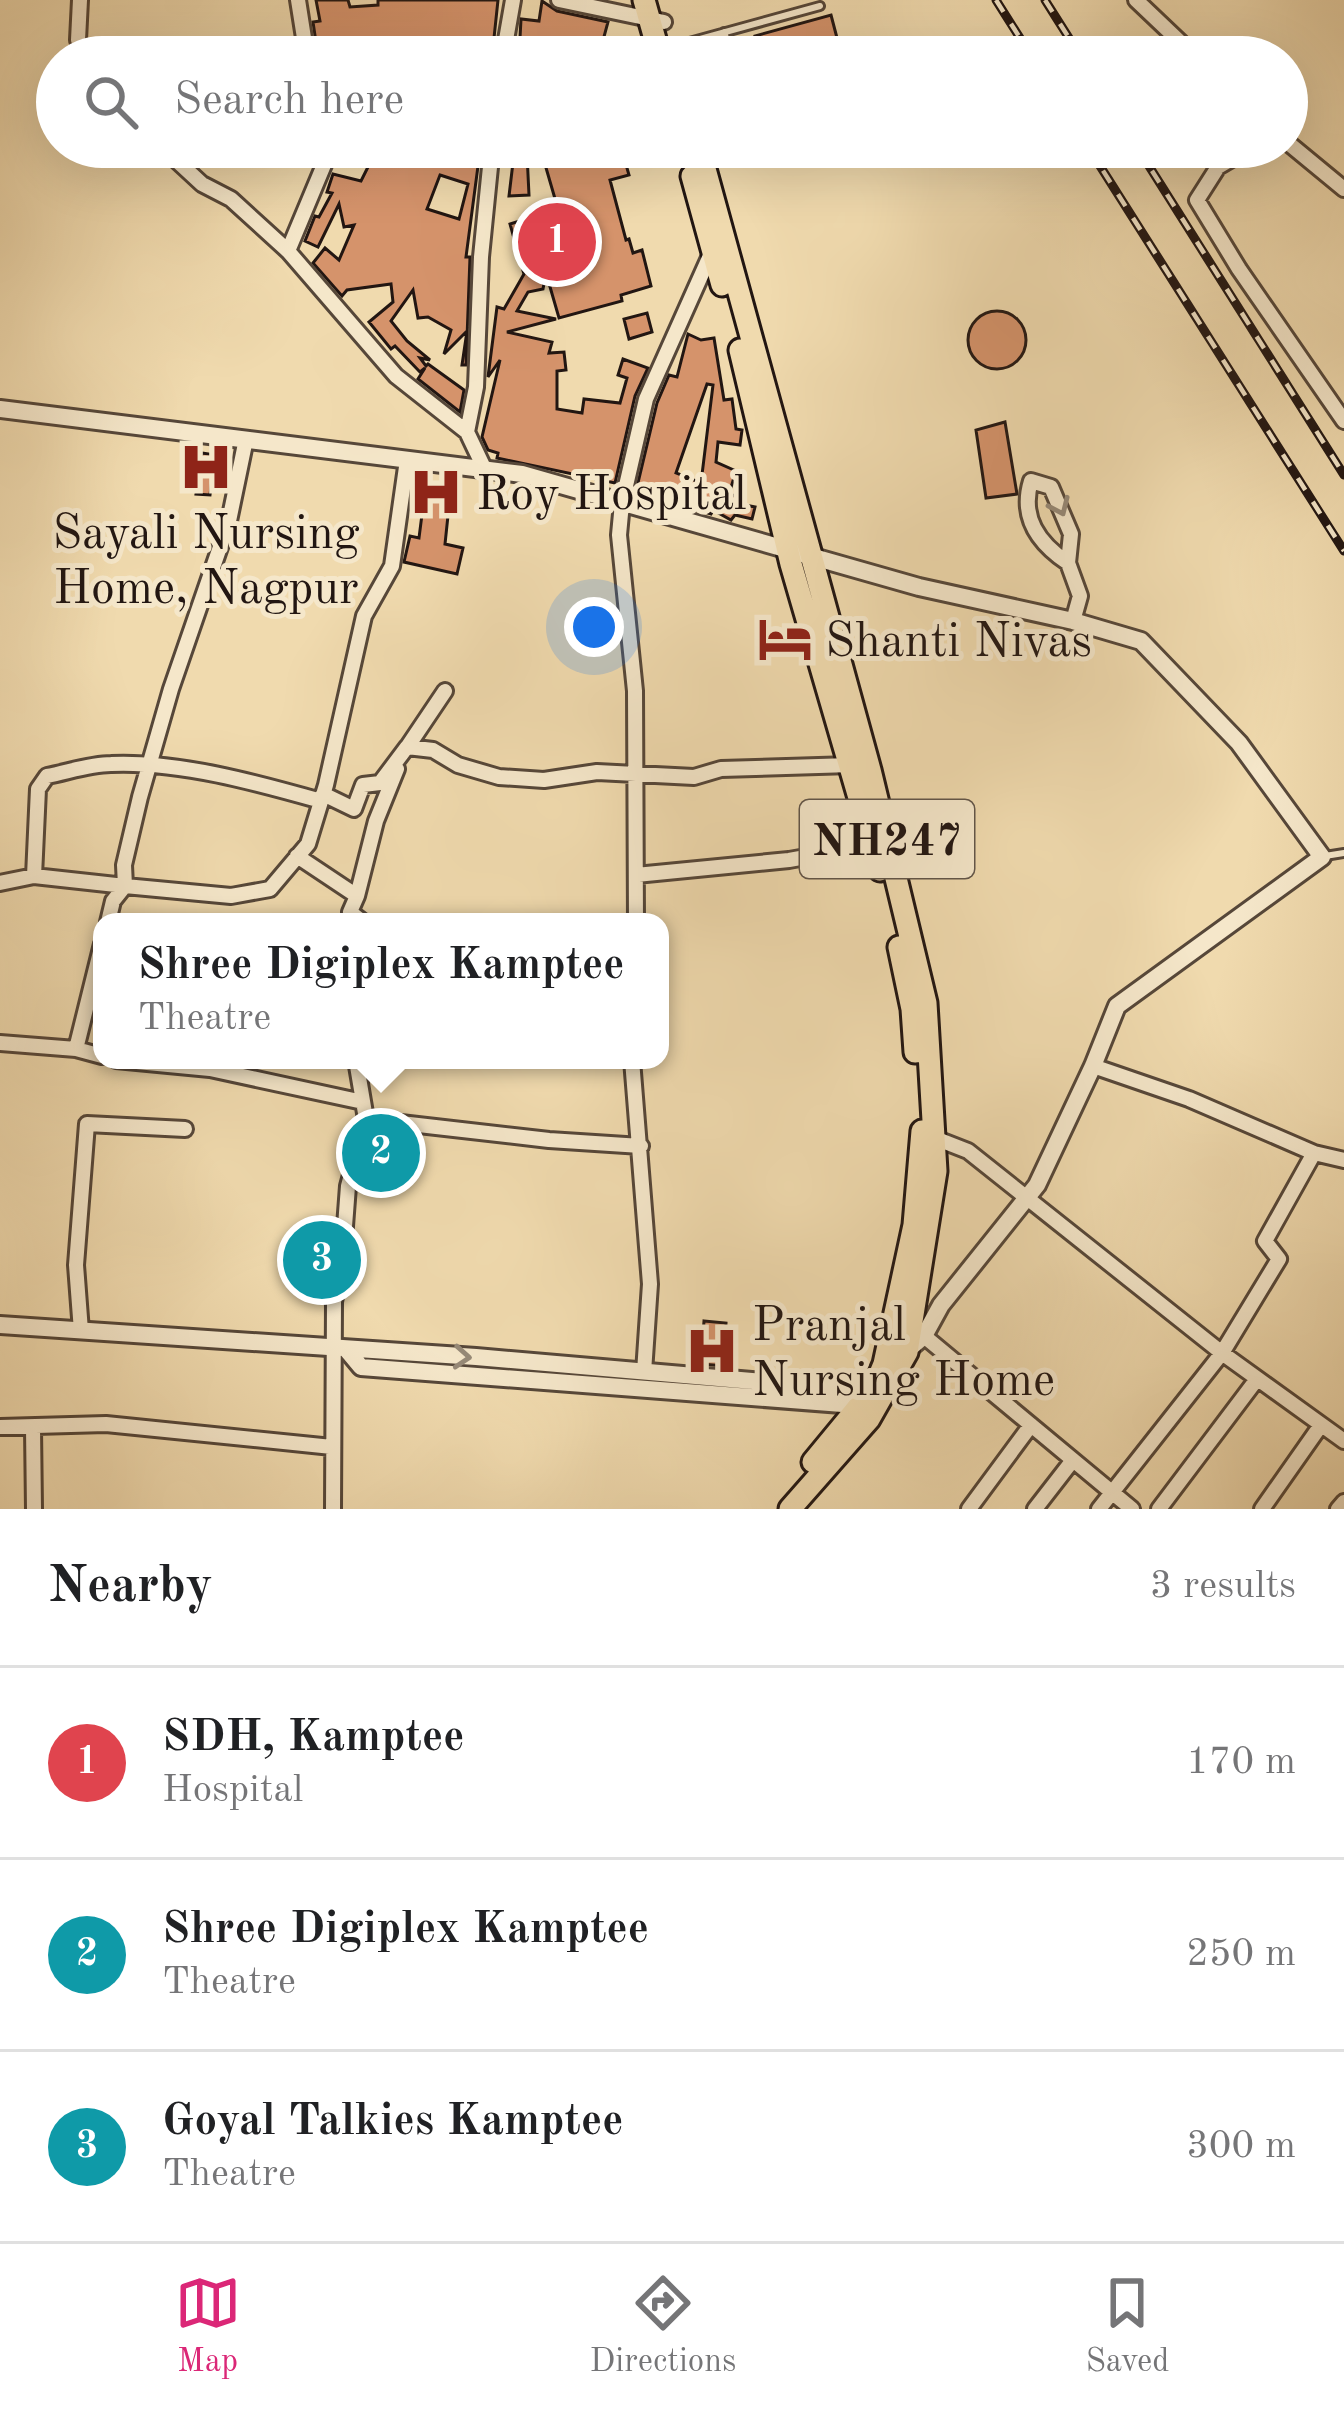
<!DOCTYPE html>
<html lang="en">
<head>
<meta charset="utf-8">
<style>
  body { margin:0; font-family:"Old Standard TT",serif; background:#f6f6f6; color:#202124 }
  .you { position:absolute; left:594px; top:627px; width:42px; height:42px; margin:-30px; border:9px solid #fff; border-radius:50%; background:#1a73e8; box-shadow:0 0 0 18px #1a73e833 }
  .badge { display:grid; place-items:center; width:78px; height:78px; border-radius:50%; background:#db2777; color:#fff; font-size:39px; font-weight:700 }
  .pin { position:absolute; translate:-50% -50%; border:6px solid #fff; box-shadow:0 3px 12px #0006 }
  .popup { position:absolute; left:93px; top:913px; width:576px; height:156px; box-sizing:border-box; display:grid; place-content:center; border-radius:24px; background:#fff; filter:drop-shadow(0 3px 9px #0005); font-size:39px; white-space:nowrap; color:#757577 }
  .popup b { font-size:45px; color:#202124 }
  .popup::after { content:''; position:absolute; left:50%; top:100%; margin-left:-24px; border:24px solid transparent; border-top-color:#fff }
  .list { margin:0; padding:0; list-style:none }
  h2 { display:flex; justify-content:space-between; align-items:center; height:156px; margin:0; padding:0 48px; font-size:51px }
  h2 small { font-size:39px; font-weight:400; color:#757577 }
  .list li { display:grid; grid-template-columns:78px 1fr auto; gap:36px; align-items:center; box-sizing:border-box; height:192px; padding:0 48px; border-top:3px solid #e0e0e0 }
  .list b { display:block; font-size:45px; white-space:nowrap }
  .list p { margin:0; font-size:39px; white-space:nowrap; color:#757577 }
  .list em { font-size:39px; font-style:normal; color:#757577 }
  .icon { flex:none; width:66px; height:66px; fill:none; stroke:currentColor; stroke-width:2; stroke-linecap:round; stroke-linejoin:round }
  .map { position:relative; flex:none; width:1344px; height:1509px; overflow:hidden }
  .search { position:absolute; background:#fff; box-shadow:0 12px 48px #0002; left:36px; right:36px; top:36px; height:132px; display:flex; align-items:center; gap:30px; box-sizing:border-box; padding:0 42px; border-radius:66px; color:#757577; font-size:45px }
  .sheet { height:732px; background:#fff }
  nav { display:flex; justify-content:space-around; align-items:center; box-sizing:border-box; height:168px; border-top:3px solid #e0e0e0; background:#fff; font-size:33px; color:#757577 }
  nav a { display:grid; justify-items:center; gap:6px }
  nav .on { color:#db2777 }
  .map>svg:first-child { display:block }
  .building { fill:#d5936b; stroke:#221612; stroke-width:3; fill-rule:evenodd }
  .lines { fill:none; stroke-linecap:round; stroke-linejoin:round }
  .service-casing { stroke:#564739; stroke-width:12 }
  .minor-casing { stroke:#564739; stroke-width:20 }
  .tertiary-casing { stroke:#564739; stroke-width:22 }
  .trunk-casing { stroke:#221612; stroke-width:27 }
  .service { stroke:#f5e7ca; stroke-width:6 }
  .minor { stroke:#f5e7ca; stroke-width:14 }
  .tertiary { stroke:#f5e7ca; stroke-width:16 }
  .trunk { stroke:#f0daae; stroke-width:21 }
  .rail-casing { stroke:#221612; stroke-width:9 }
  .rail { stroke:#f5e7ca; stroke-width:4.5; stroke-dasharray:14; stroke-linecap:butt }
  .oneway { stroke:#968977 }
  .labels { text-anchor:middle; stroke-width:10; stroke-linejoin:round; paint-order:stroke }
  .shield { fill:#f5e7ca; stroke:#615549; stroke-width:3 }
  .shield-label { font-size:45px; font-weight:bold; fill:#221612 }
  .poi-label { font-size:48px; fill:#221612; stroke:#f5e7ca; text-anchor:start }
</style>
</head>
<body>
<div class="map">
<svg width="1344" height="1509" viewBox="0 0 1344 1509">
  <rect width="100%" height="100%" fill="#f0daae"/>
  <filter id="stains"><feTurbulence type="fractalNoise" baseFrequency=".00167" numOctaves="4"/><feColorMatrix values="0 0 0 0 .2 0 0 0 0 .09 0 0 0 0 .02 0 0 0 .5 -.17"/></filter>
  <radialGradient id="worn" r=".72"><stop offset=".6" stop-color="#630" stop-opacity="0"/><stop offset="1" stop-color="#630" stop-opacity=".3"/></radialGradient>
  <path class="building" d="M316 0H348L350 7 378 5V0H498L492 57H420L419 52 408 53V49L378 53 377 57H349L348 43 317 49 313 22 320 21Z
    M542 1 557 11 608 22 602 44 607 45 605 57H579L539 48 538 57H519L521 19 539 21Z
    M831 15 842 57H761L755 36Z
    M343 147H439L461 157 463 150 480 151 466 257H470L466 365H462L467 331 444 354 451 330 428 317 418 318 413 290 391 321 407 341 430 360 420 358 426 366 428 364 464 390 460 412 418 379 425 368 420 372 395 346 391 349 369 322 393 302 391 284 347 290 342 296 313 263 325 248 339 260 354 225 344 227 339 204 318 247 305 241 315 216 319 217 332 193 327 192 333 174 361 181 372 159ZM440 175 468 184 459 219 427 209Z
    M549 147H621L629 175 610 180 626 240 629 239 633 253 642 250 651 286 621 295 622 301 559 318 546 273 543 289 528 292 517 311 556 319 507 332 552 342 549 353 564 352 566 370 557 371V409L582 413 584 399 620 403 627 378 618 375 623 359 648 368 635 396 615 483 497 458 498 453 488 450 482 437 500 360 488 377 497 307 504 309 524 274 510 224 558 209 542 154H551Z
    M514 154H527L529 195 509 196Z
    M968 340a29 29 0 1 1 58 0a29 29 0 1 1-58 0Z
    M647 313 652 332 629 339 624 319Z
    M688 334 701 340 714 338 724 400 732 399 736 429 742 430 740 445 718 442 716 462 736 471 729 494 742 498 740 504 755 507 752 519 735 515 731 520 713 510 711 514 639 494 641 487H637L657 403 669 375 677 377ZM707 384 713 385 701 483 676 473Z
    M1005 422 1017 494 986 498 976 430Z
    M202 453 215 455 210 495 196 494Z
    M426 483 451 487 445 544 463 548 457 574 404 562 410 536 419 538Z
    M704 1321 726 1323 724 1366 701 1364Z"/>
  <g class="lines">
    <defs>
      <path id="service" d="M724 32 732 57
        M671 47 820 6
        M1325 856 1344 853"/>
      <path id="minor" d="M80 0 78 40 88 57
        M298 0 307 57
        M559 0 664 22
        M1136 0 1196 57
        M503 57 513 0
        M1287 142 1344 189
        M162 147 202 184 231 199 288 251 396 376 467 432 485 470
        M1252 147 1218 167 1197 200 1239 269 1344 421
        M288 251 326 160 327 147
        M467 432 476 387 481 257 492 147
        M246 439 229 521 171 689 140 797 124 865 125 886 231 896 270 889 308 844 326 785 364 616 392 566 407 460
        M1068 563C1038 543 1020 517 1031 481L1051 487 1071 534 1068 563 1080 596 1073 621
        M406 749 445 691
        M323 794 354 809 363 785 380 783 407 747 433 750 458 765 499 777 544 780 597 772 694 777 721 769 851 765
        M297 856 357 896 350 912 363 922
        M636 875 789 860 873 845
        M34 876 38 789 47 776C68 772 90 764 111 764 179 761 257 783 321 801
        M0 883 34 876 125 886 113 901 108 922
        M357 896 376 821 397 769
        M636 922 635 691 619 535 622 503 646 399 713 249
        M0 1043 76 1049 102 944
        M76 1049 102 1056
        M116 1060 210 1069 363 1102
        M632 1060 650 1284 644 1372
        M1093 1066 1189 1099 1314 1153 1265 1241 1279 1259 1222 1353 1099 1509
        M366 1119 549 1140 641 1146
        M927 1135 968 1151 1222 1353 1344 1441
        M1314 1153 1344 1160
        M81 1331 76 1265 87 1124 185 1129
        M924 1336 1132 1509
        M0 1427 106 1424 332 1447
        M33 1428 34 1509
        M333 1509 334 1302 343 1253 348 1186 366 1119 356 1060
        M969 1509 1031 1425
        M1035 1509 1073 1460
        M1159 1509 1257 1379
        M1262 1509 1321 1425
        M1338 1509 1344 1502"/>
      <path id="tertiary" d="M0 409 522 474 919 587 1073 621 1141 641 1239 743 1322 857 1117 1006 1093 1066 1037 1185 941 1305 924 1336 903 1354
        M0 1325 476 1357 879 1392
        M346 1349 361 1367 868 1406"/>
      <path id="trunk" d="M644 0 660 57
        M699 147 870 770 926 1003 936 1171 907 1352 869 1419 790 1509
        M692 176 722 285
        M740 350 791 564 880 870
        M899 947 912 1009 915 1052
        M813 1462 874 1388 884 1364 914 1225 922 1131"/>
    </defs>
    <use href="#service" class="service-casing"/>
    <use href="#minor" class="minor-casing"/>
    <use href="#tertiary" class="tertiary-casing"/>
    <use href="#trunk" class="trunk-casing"/>
    <use href="#service" class="service"/>
    <use href="#minor" class="minor"/>
    <use href="#tertiary" class="tertiary"/>
    <use href="#trunk" class="trunk"/>
    <defs>
      <path id="rail" d="M996 0 1032 57
        M1045 0 1081 57
        M1088 147 1344 551
        M1137 147 1344 475"/>
    </defs>
    <use href="#rail" class="rail-casing"/>
    <use href="#rail" class="rail"/>
  </g>
  <defs><path id="oneway-chevron" d="M-2-3.5L2.5 0L-2 3.5" fill="none" stroke-width="1.6" stroke-linecap="round" stroke-linejoin="round" transform="scale(3)"/></defs>
  <g class="oneway">
    <use href="#oneway-chevron" transform="translate(1060 507) rotate(66)"/>
    <use href="#oneway-chevron" transform="translate(462 1357) rotate(4)"/>
  </g>
  <defs>
    <symbol id="hospital-bare" viewBox="-9 -9 18 18"><path d="M-5-5h3v3.5h4V-5h3V5h-3V1.5h-4V5h-3Z" fill="#8f2418" stroke="#f5e7ca" stroke-width="2.5" paint-order="stroke"/></symbol>
    <symbol id="hotel-bare" viewBox="-9 -9 18 18"><path d="M-6-4.5h1.5V1H6V5H4.5V3h-9V5H-6ZM-4 0a1.8 1.8 0 1 1 3.6 0ZM.5 0V-2.5h3Q6-2.5 6 0Z" fill="#8f2418" stroke="#f5e7ca" stroke-width="2.5" paint-order="stroke"/></symbol>
  </defs>
  <g fill-rule="evenodd">
    <use href="#hospital-bare" x="168" y="429" width="76" height="76"/>
    <use href="#hospital-bare" x="398" y="454" width="76" height="76"/>
    <use href="#hotel-bare" x="747" y="601" width="76" height="76"/>
    <use href="#hospital-bare" x="674" y="1313" width="76" height="76"/>
  </g>
  <g class="labels">
    <rect class="shield" x="800" y="800" width="174" height="78" rx="9"/>
    <g class="shield-label">
      <text x="887" y="855">NH247</text>
    </g>
    <g class="poi-label">
      <text x="476" y="509">Roy Hospital</text>
      <text x="206" y="548" text-anchor="middle">Sayali Nursing<tspan x="206" dy="55">Home, Nagpur</tspan></text>
      <text x="825" y="656">Shanti Nivas</text>
      <text x="752" y="1340">Pranjal<tspan x="752" dy="55">Nursing Home</tspan></text>
    </g>
  </g>
  <rect width="100%" height="100%" filter="url(#stains)"/>
  <rect width="100%" height="100%" fill="url(#worn)"/>
</svg>
<div class="you"></div>
<div class="pin badge" style="left:557px;top:242px;background:#e0444e">1</div>
<div class="pin badge" style="left:381px;top:1153px;background:#0f9aa8">2</div>
<div class="popup"><b>Shree Digiplex Kamptee</b>Theatre</div>
<div class="pin badge" style="left:322px;top:1260px;background:#0f9aa8">3</div>
<div class="search"><svg class="icon" aria-label="search" viewBox="0 0 24 24"><circle cx="10" cy="10" r="6"/><path d="M15 15l6 6"/></svg>Search here</div>
</div>
<section class="sheet">
<h2>Nearby<small>3 results</small></h2>
<ul class="list">
<li><span class="badge" style="background:#e0444e">1</span><div><b>SDH, Kamptee</b><p>Hospital</p></div><em>170 m</em></li>
<li><span class="badge" style="background:#0f9aa8">2</span><div><b>Shree Digiplex Kamptee</b><p>Theatre</p></div><em>250 m</em></li>
<li><span class="badge" style="background:#0f9aa8">3</span><div><b>Goyal Talkies Kamptee</b><p>Theatre</p></div><em>300 m</em></li>
</ul>
</section>
<nav>
<a class="on"><svg class="icon" aria-label="map" viewBox="0 0 24 24"><path d="M3 6l6-2 6 2 6-2v14l-6 2-6-2-6 2zM9 4v14M15 6v14"/></svg>Map</a>
<a><svg class="icon" aria-label="directions" viewBox="0 0 24 24"><path d="M12 3l9 9-9 9-9-9zM9 14v-3h6M13 9l2 2-2 2"/></svg>Directions</a>
<a><svg class="icon" aria-label="saved" viewBox="0 0 24 24"><path d="M7 4h10v16l-5-4-5 4z"/></svg>Saved</a>
</nav>
</body>
</html>
